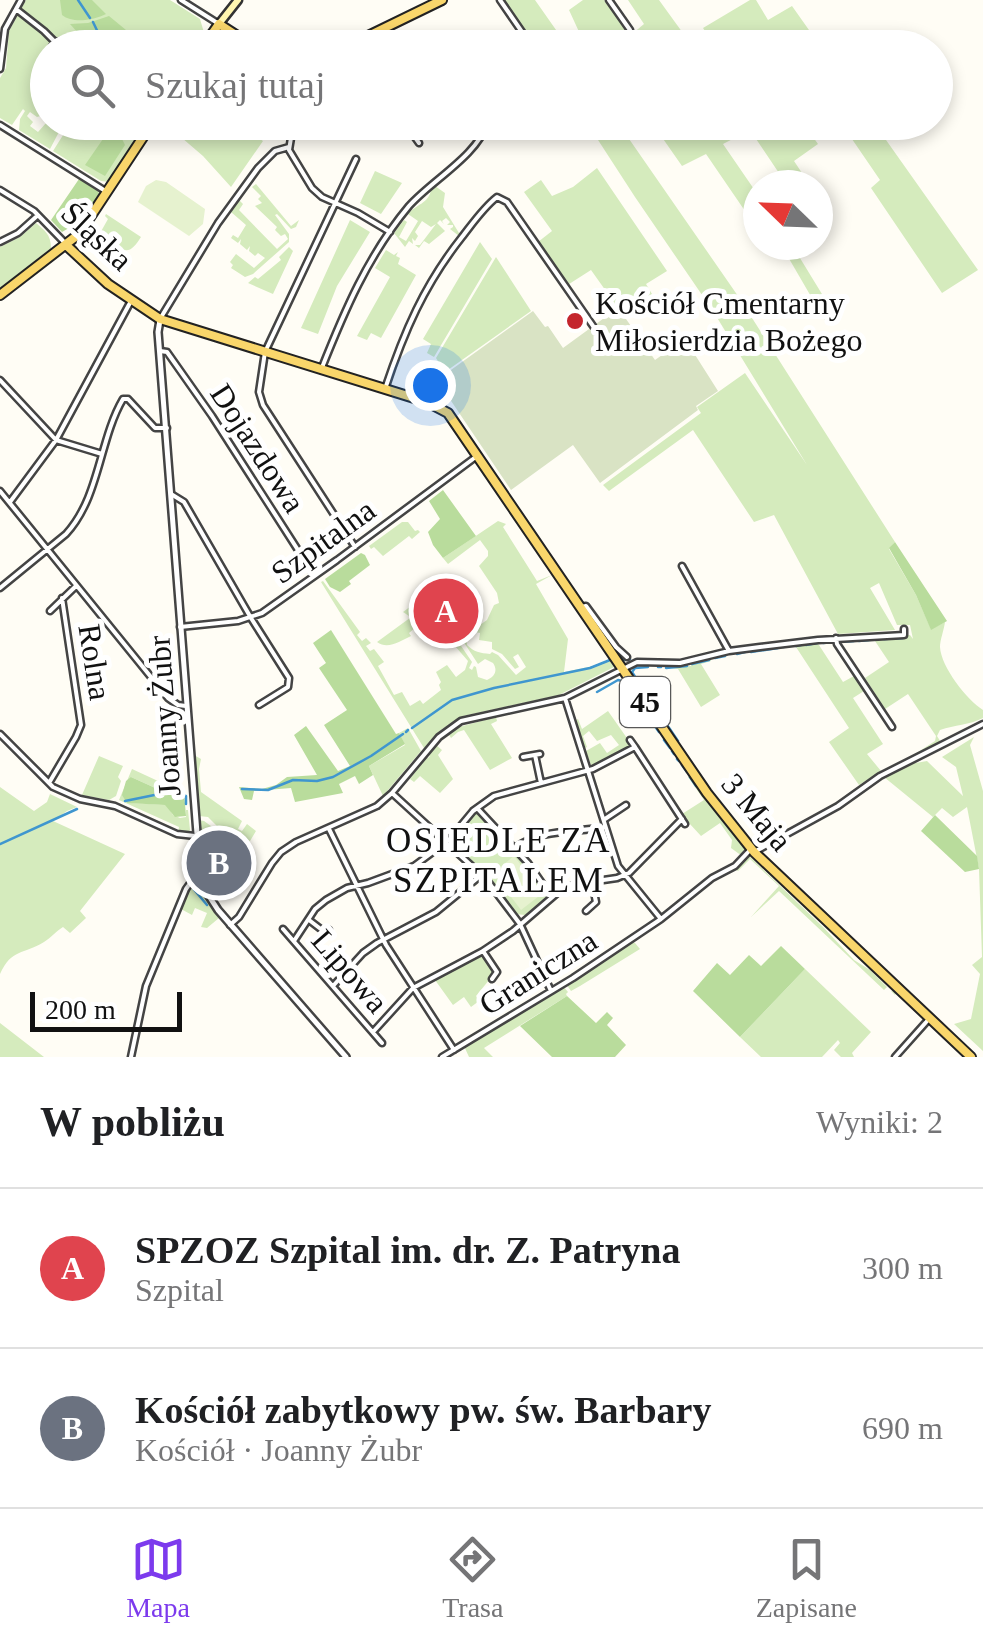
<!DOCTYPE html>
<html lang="pl">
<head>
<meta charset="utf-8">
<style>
  body { margin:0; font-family:Georgia,serif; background:#f6f6f6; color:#202124 }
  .compass { position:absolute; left:743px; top:170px; width:90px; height:90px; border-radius:50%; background:#fff; box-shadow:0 5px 15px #0003; rotate:293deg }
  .scale { position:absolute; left:30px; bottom:25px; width:152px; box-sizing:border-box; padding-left:10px; border:5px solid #111; border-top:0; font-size:28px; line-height:35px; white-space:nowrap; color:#111; -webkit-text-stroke:8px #fff; paint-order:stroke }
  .you { position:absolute; left:430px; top:385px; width:35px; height:35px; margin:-25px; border:8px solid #fff; border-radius:50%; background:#1a73e8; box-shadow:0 0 0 15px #1a73e833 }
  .badge { display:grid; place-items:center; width:65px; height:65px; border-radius:50%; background:#7c3aed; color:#fff; font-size:32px; font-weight:700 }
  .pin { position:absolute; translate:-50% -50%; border:5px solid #fff; box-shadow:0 2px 10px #0006 }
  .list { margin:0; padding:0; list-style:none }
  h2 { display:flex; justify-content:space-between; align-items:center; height:130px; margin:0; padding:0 40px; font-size:42px }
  h2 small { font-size:32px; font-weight:400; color:#757577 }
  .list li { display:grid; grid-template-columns:65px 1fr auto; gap:30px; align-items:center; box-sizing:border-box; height:160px; padding:0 40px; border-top:2px solid #e0e0e0 }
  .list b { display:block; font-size:38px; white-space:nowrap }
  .list p { margin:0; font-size:32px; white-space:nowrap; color:#757577 }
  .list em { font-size:32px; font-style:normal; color:#757577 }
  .icon { flex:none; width:55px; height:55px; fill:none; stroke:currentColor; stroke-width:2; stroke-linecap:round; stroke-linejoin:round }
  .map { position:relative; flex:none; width:983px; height:1057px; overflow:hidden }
  .search { position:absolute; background:#fff; box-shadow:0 5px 15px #0003; left:30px; right:30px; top:30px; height:110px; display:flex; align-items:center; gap:25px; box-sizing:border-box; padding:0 35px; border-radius:55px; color:#757577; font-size:38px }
  .sheet { height:450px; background:#fff }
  nav { display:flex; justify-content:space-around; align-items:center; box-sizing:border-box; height:140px; border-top:2px solid #e0e0e0; background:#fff; font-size:28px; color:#757577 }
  nav a { display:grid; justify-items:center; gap:5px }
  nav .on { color:#7c3aed }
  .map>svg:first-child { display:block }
  .green { fill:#d5ebbd }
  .forest { fill:#b9dc9c }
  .cemetery { fill:#d9e3c4 }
  .pitch { fill:#e6f2cf }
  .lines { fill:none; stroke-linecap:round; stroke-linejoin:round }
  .stream { stroke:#3f96cf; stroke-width:2.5 }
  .minor-casing { stroke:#444; stroke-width:9 }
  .tertiary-casing { stroke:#444; stroke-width:10 }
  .secondary-casing { stroke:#333; stroke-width:11 }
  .primary-casing { stroke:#222; stroke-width:12 }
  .minor { stroke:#fff; stroke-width:4 }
  .tertiary { stroke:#fff; stroke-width:5 }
  .secondary { stroke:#fff6b0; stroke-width:6 }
  .primary { stroke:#f9d66b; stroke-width:8 }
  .poi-dot { fill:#c4262e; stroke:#fff; stroke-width:4 }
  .labels { text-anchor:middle; stroke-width:10; stroke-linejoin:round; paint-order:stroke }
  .shield { fill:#fff; stroke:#585858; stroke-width:2.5 }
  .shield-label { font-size:30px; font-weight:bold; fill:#111 }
  .street-label { font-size:32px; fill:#111; stroke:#fff }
  .poi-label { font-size:32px; fill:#111; stroke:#fff; text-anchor:start }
  .neighbourhood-label { font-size:35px; letter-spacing:2.5px; fill:#111; stroke:#fff }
</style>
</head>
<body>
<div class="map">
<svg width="983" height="1057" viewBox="0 0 983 1057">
  <rect width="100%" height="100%" fill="#fffdf5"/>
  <path class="green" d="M26 0H170L200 19 205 36 198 47 48 48 47 80 34 95H31L33 97 37 99 38 96 47 103V114L37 117 30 112 27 116 33 122 30 126 38 132 47 122 60 130 50 149 19 130 20 119 25 111 23 109 12 125 0 118V78L6 68 9 31Z
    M503 0H535L568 47H535Z
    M583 0H604L632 34 644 24 628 0H659L693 47H586L569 10Z
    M750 0H756L768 20 792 6 821 47H712L714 45 703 28Z
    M67 123H148L109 182 101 181 53 151 65 132Z
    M187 123H252L248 131 263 141 231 187 203 156 182 138 180 131Z
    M587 123H618L738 296 895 542 889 549 916 595 931 629 945 622C944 630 940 640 940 647 941 667 967 700 983 710V718C969 725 955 725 940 730L937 736 942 744 921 755 912 756 935 741 936 736 908 694 885 709 865 678 889 662 875 641 859 642V639L878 638 882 640 883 638 910 635 913 639 910 625H897L879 583 870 588 895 630 838 634 774 515 754 522 693 430 609 491 603 485 701 413 697 407 745 373 807 465 713 311 635 197Z
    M652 123H803L818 144 794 161 810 185H787L750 130 723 144 758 195V230L706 154 682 166Z
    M841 123H874L978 270 942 293 871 188 880 180Z
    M597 168 667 271 646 284 652 294 636 307 627 305 618 308 591 270 566 286 538 242 552 231 524 192 541 180 552 196 573 187Z
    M375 171 402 183 381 214 360 203Z
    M256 184 291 226 299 220 296 227 291 229 277 214 275 215 289 234V242L253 274 245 277 231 268 233 265 230 262 236 254 254 268 265 258 258 253 255 256 249 251 250 246 247 250 240 244 241 239 238 243 231 238 233 235 238 238 246 225 231 212 239 200 243 204 239 210 277 249 288 239 285 234 281 236 275 230 277 227 255 206 262 203 258 199 261 196 252 187Z
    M435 186 445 193 443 207 459 233V236L450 229 453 227V225H447L450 222 446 218 442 221 444 224 440 220 437 223 445 231 429 244 424 241 419 248 415 245H420L436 224 431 227 422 221 415 232 418 236 415 241 412 238 413 244 409 241 405 247 394 233 404 220 407 222 399 237 406 241 418 221 408 214C415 205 430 203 431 189Z
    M106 214 141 237C132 251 127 255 114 244L115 241 110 234 106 239 99 235 108 219 105 216Z
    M350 220 370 232 337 286 318 334 301 328Z
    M36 223C44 230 51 234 51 248L0 288V247L20 237Z
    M480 242 492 259 434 357 427 353 431 344 423 339Z
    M769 245H792L836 317 827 324 784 250 775 254Z
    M289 247 293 251 273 294 248 283 255 277 258 279 281 260 279 257Z
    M386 250 394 255 398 252 396 256 400 258 398 264 416 275 381 338 371 333 367 340 357 336 390 277 375 268Z
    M496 257 531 311 445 372 436 358Z
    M498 521 506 524 503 527 537 581 552 575 536 584 568 639 564 672 593 666 610 660 614 667 559 695 463 716 442 729 424 748 321 582 323 581 360 632 357 635 362 641 366 638 371 643 366 646 370 651 374 649 384 662 378 666 394 695 402 692 410 706 420 700 423 704 441 690 439 685 441 682 436 672 447 665 456 677 465 670 468 661 455 646V642L457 640 472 662 469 668 472 670 474 666 476 667 478 677 487 680C495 677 498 670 493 663L485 659 478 664 463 641 466 633 467 645C474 652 480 653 490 654L492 652 498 655 516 675 526 667 518 654 513 657 519 667 515 669 502 654 492 649V642L479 640 480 633 471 631 487 620 494 605 499 603 497 593 479 566 488 556V551L480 540 448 564 443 558Z
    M402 522H408L415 531 418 530 420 532 412 539 409 536 383 556 374 547 371 549 369 546Z
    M443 582 472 624 459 632 433 601H428L409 616 403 612Z
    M429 604 436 606 441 616 439 617 432 611 414 624 416 627 409 633 411 636C400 641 388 650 377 642Z
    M817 642 843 682 854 676 864 691 853 698 883 744 867 754 881 771 859 785 829 742 849 728 796 647Z
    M709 658 711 661 701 664 720 695 701 707 678 669 665 667 691 666 692 663Z
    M608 711 629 741V747L597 764 591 765 586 751 600 743 607 753 619 745 611 735 597 741 589 731 583 736 587 747 585 748 576 720 578 719 582 729Z
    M496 717 497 721 491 724 512 758 490 770 464 730 458 732 451 738 448 733 465 722 459 727Z
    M408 728 421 751 383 796 369 766 405 745 399 733Z
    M974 737 970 745 983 791V1051L954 1024 971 1019 980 974 972 965 982 957 979 869 967 807 953 817 942 808 933 817 884 777 910 764 927 761 963 796 956 767 942 757Z
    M436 745 442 750 438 755 453 779 440 793 420 776 414 782 410 779 422 763 409 777 426 757 428 758 430 756 428 755Z
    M194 755 201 759 199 769 201 792 242 821 238 829 242 831 247 824 256 831 247 846 220 829 208 817 199 816Z
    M99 756 123 766 118 777 121 781 116 796 109 800 82 795Z
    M132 769 171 787 168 791H162L131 777V803L167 805 173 815 180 818 186 817V810H188L190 830 186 834 178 832 179 827 119 800Z
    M692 775 744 846 745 851 742 856 731 848 732 840 720 823 701 836 689 823 684 828 679 826 671 834 679 825 687 823 682 814 704 800 688 777Z
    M0 787 34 811 47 802 50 794 77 807 67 811 53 821 125 854 80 911 86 918 70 933 63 927C56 931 51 938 44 942 23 955 12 948 0 974Z
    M474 814H478C502 839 535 865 546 898L525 915 516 914 488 876 454 845 457 836Z
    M199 820 204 821 229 839 227 843 232 846 230 853 246 863 217 899 207 878 210 877 215 882 218 880 222 884 240 869 239 864 234 858 227 861 220 856 215 865 217 868 206 876 201 843 207 844 225 857 227 854 210 841 200 838Z
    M748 855 823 927 854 960 870 970 891 991 897 992 895 995 887 987 884 990 779 891 751 917 779 886 750 859 738 871 735 869Z
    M192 885 199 887 219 918 207 928 201 927 207 913 195 908 192 915 181 909 187 891Z
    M630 941 635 943 640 949 580 986 571 991 566 984Z
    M480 957 485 958 494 974 476 996 479 1001 471 1007 464 997 453 1005 435 980Z
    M805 969 871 1032 852 1053 854 1057H841L834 1050 840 1043 838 1040 822 1057H761L740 1037Z
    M563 986 568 992 566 994 567 996 484 1048 493 1057H469L464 1046Z
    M0 1023 44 1057H0Z"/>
  <path class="forest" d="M60 0H92L106 14C94 20 73 24 62 15Z
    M109 16 126 30 110 42 96 47 88 44 70 24 88 23Z
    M114 123 125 145 105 176 85 165Z
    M79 179 98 190 99 194 81 221 62 232 51 220Z
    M443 490 476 536 443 558 433 545 428 532 440 519 429 501Z
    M895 542 947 621 931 630 916 595 889 548Z
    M361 553 365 555 370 565 349 581 351 584 340 592 330 587 325 579Z
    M331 630 396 734 399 733 405 744 369 766 373 775 359 784 355 776 339 784 343 793 295 802 291 788 254 791 252 800 244 799 239 787 262 789 276 785 287 777 317 775 294 735 306 726 338 771 350 766 324 725 347 710 319 668 326 663 313 643Z
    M131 777 162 791H168L171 787 184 792 186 816 175 817 165 805 127 803 122 795 126 781Z
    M935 815 977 856 979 869 965 872 921 831Z
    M781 946 805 969 740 1037 693 991 717 963 730 975 749 955 761 966Z
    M567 996 596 1023 607 1012 613 1018 607 1025 626 1045 615 1057H552L520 1026Z"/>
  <path class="cemetery" d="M614 302 655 360 685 339 718 391 696 406 698 410 600 483 573 445 511 490 437 380 533 311 545 327 548 326 563 348 611 313Z"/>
  <path class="pitch" d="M156 180 166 182 205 209 203 224 189 236 138 202 146 186Z
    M514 856 543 893 521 910 493 873Z"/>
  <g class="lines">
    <path class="stream" d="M78 0 90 18
      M93 22 104 45
      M128 122 129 136
      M884 639 903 638
      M859 641 878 639
      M839 642 854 641
      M823 643 833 642
      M806 645 817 643
      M796 646 801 645
      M783 647 790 646
      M751 652 778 648
      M737 654 745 652
      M620 655 624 660 630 659
      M715 658 725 656
      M692 664 709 660
      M648 667 635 668 632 672 657 711
      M658 667H661
      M666 668 687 666
      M597 692 618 680 622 681 627 687
      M635 698 659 732
      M661 716 678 741
      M412 728 452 700 494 688 590 668 610 660
      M406 732 408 730
      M664 740 670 748
      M672 751 674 754
      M677 759 679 761
      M682 765 687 772
      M690 777 696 786
      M242 789 268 790 293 780 317 781 333 777 371 756 403 734
      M176 793 186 796V804
      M125 801 179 790
      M0 844 77 809
      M188 872 192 862 191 852
      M192 887 207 905"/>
    <defs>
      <path id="minor" d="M181 0 219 24
        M500 0 533 48
        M609 0 630 30
        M16 9 44 31 55 42
        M51 48C55 39 65 39 69 48
        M0 69 5 29 21 0
        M297 122 291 138 289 150 312 188 322 197 358 213 390 232
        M404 122 419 143
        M0 125 107 192
        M0 190 34 211 65 243
        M0 242 18 233 37 216
        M160 319 218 223 258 168 275 151 289 147
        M160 351 167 352 212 416 314 575
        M321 370C344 312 368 255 409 206 432 180 477 156 488 122
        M0 380 56 440 102 454
        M385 389C404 332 424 285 462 237 473 223 483 208 497 197L507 202 593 326
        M0 491 168 698 178 705 186 706
        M171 494 184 502 251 618 289 678 288 687 259 705
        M10 502 56 440 131 301
        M355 547 263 405 259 392 265 352 356 159
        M682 566 729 651
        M0 588 66 534C100 497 99 440 123 399H128L155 428H167
        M581 607 586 606 616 647 627 657
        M50 611 76 586
        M180 627 238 621 262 613 337 560 477 456
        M836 638 837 644 892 727
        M565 698 618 866 661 919
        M0 734 53 787 80 799 115 806 177 834 195 836
        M635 747 685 824
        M535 755 541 783
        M523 757 540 754
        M49 783 76 737 81 725 62 598
        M392 793 486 879 520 924 551 991
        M477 808 528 863 551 896
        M605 819 626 805
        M329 829 386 945 454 1050
        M515 848C542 828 574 833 605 827
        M756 851 838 806 880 776 983 724
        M586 911 596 902 592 882
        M309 920 322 930H329
        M230 925 239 917 272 863 281 852 296 842 377 806 392 793 439 737 461 721 565 698 637 662 680 663 729 651 760 647 818 640 904 635V629
        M283 929 382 1043
        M294 941 315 909 326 900 347 888 368 883 414 866 449 840 473 811 494 796 593 769 635 747 630 740
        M483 951 497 972 492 979
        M333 986 363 953 377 943 436 912 480 876
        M373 1032 413 988 483 951 513 931 563 888 576 884 617 878 629 873 682 819
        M131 1057 146 986 186 889 191 882 201 878
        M442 1057 573 978 661 919 712 878 735 866 751 849
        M895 1057 928 1020"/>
      <path id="tertiary" d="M160 320 158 332 200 872 207 893 218 910 346 1057"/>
      <path id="secondary" d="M219 24 238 0"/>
      <path id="primary" d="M202 48 219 24 256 48
        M335 48 366 37 442 0
        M66 245 108 284 160 319 427 402 448 413 707 793 754 852 971 1057
        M0 295 79 234 153 122"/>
    </defs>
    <use href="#minor" class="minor-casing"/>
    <use href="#tertiary" class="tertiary-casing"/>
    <use href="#secondary" class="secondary-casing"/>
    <use href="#primary" class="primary-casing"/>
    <use href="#minor" class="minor"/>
    <use href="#tertiary" class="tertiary"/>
    <use href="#secondary" class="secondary"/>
    <use href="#primary" class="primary"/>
  </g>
  <circle class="poi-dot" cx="575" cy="321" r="10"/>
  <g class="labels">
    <rect class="shield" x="620" y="677" width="50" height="50" rx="8"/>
    <g class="shield-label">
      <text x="645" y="712">45</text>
    </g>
    <g class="street-label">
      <text transform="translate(97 236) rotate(43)" y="11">Śląska</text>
      <text transform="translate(258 448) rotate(57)" y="11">Dojazdowa</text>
      <text transform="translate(323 541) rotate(-36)" y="11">Szpitalna</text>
      <text transform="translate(95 662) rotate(81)" y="11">Rolna</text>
      <text transform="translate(164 716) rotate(-94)" y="11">Joanny Żubr</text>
      <text transform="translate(757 812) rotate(50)" y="11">3 Maja</text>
      <text transform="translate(350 971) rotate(49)" y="11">Lipowa</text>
      <text transform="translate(538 972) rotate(-32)" y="11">Graniczna</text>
    </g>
    <g class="poi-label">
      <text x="595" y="314">Kościół Cmentarny<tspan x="595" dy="37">Miłosierdzia Bożego</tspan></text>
    </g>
    <g class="neighbourhood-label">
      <text x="499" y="852">OSIEDLE ZA<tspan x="499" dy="40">SZPITALEM</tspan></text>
    </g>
  </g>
</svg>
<svg class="compass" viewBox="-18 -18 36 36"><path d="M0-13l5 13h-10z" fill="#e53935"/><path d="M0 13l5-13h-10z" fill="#757577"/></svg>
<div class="scale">200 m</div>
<div class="you"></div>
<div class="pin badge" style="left:446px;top:611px;background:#e0444e">A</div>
<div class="pin badge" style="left:219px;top:863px;background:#6b7280">B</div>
<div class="search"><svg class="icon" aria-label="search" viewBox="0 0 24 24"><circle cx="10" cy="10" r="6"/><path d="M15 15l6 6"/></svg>Szukaj tutaj</div>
</div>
<section class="sheet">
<h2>W pobliżu<small>Wyniki: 2</small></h2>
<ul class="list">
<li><span class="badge" style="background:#e0444e">A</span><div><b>SPZOZ Szpital im. dr. Z. Patryna</b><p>Szpital</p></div><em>300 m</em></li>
<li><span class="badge" style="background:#6b7280">B</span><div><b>Kościół zabytkowy pw. św. Barbary</b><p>Kościół · Joanny Żubr</p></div><em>690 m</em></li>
</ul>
</section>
<nav>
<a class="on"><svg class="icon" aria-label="map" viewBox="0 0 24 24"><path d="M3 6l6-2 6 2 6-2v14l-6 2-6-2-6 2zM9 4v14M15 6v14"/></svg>Mapa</a>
<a><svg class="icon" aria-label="directions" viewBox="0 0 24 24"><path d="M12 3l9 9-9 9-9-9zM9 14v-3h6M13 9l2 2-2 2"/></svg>Trasa</a>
<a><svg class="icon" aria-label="saved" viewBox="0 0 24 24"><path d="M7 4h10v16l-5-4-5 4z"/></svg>Zapisane</a>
</nav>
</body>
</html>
